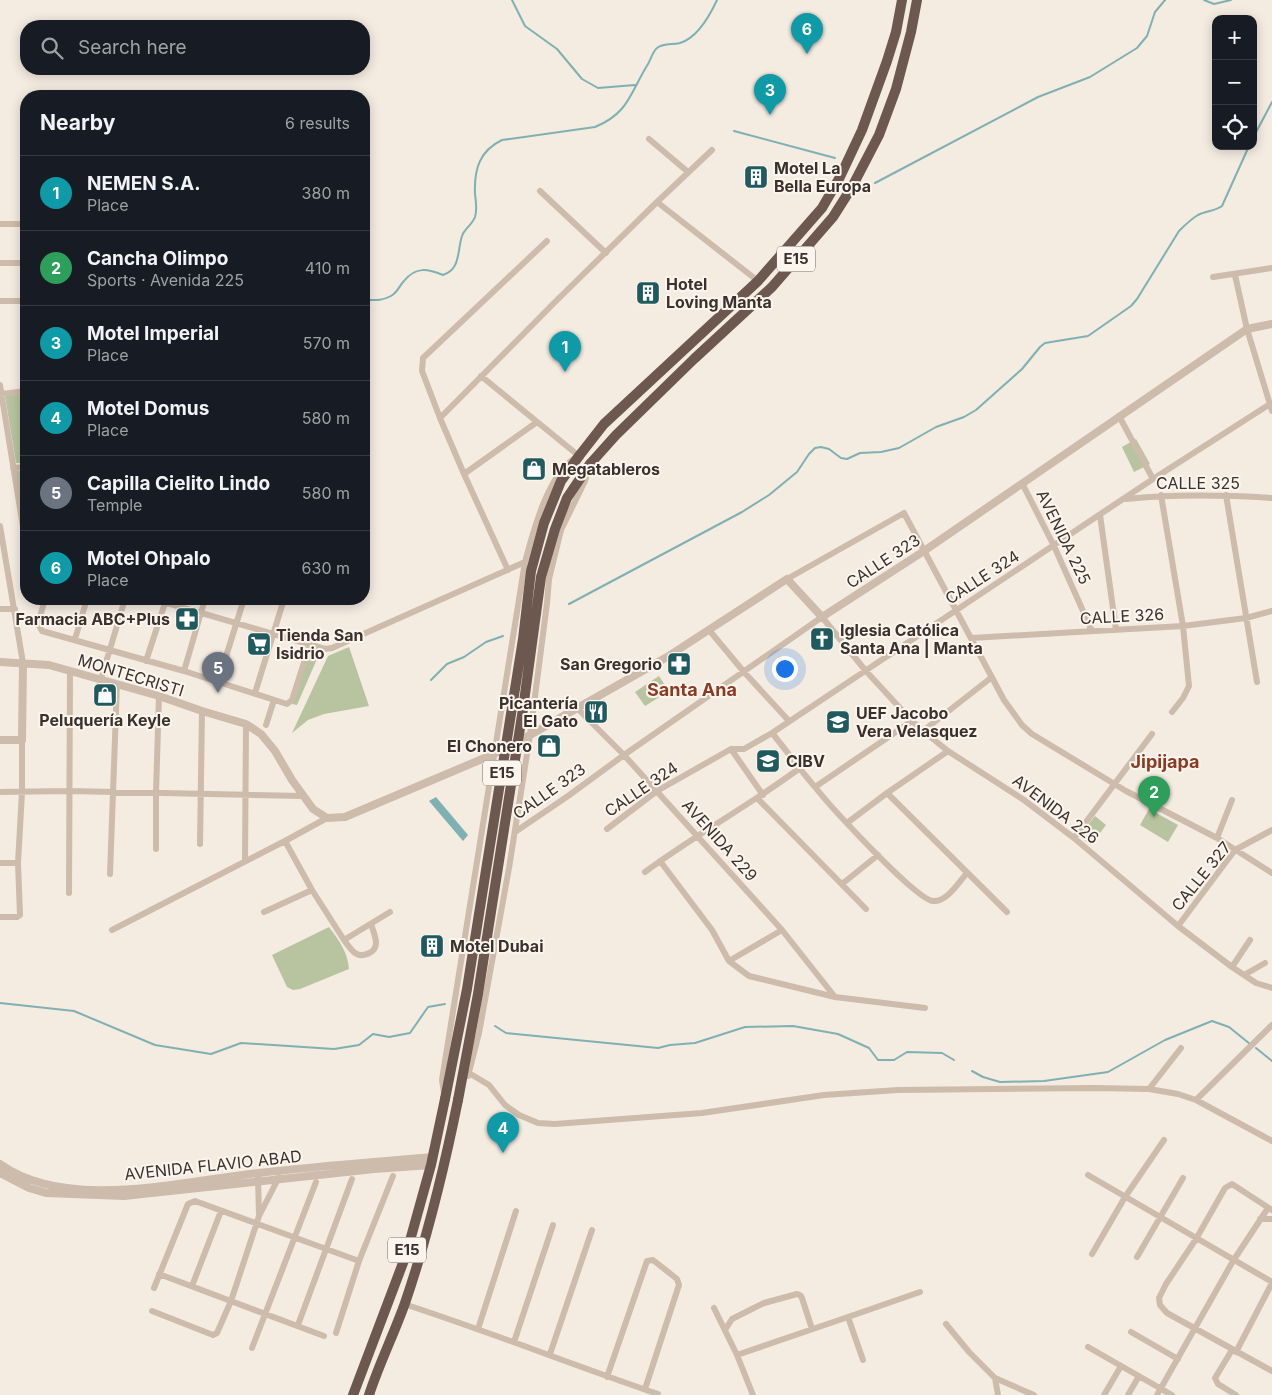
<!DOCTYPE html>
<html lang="en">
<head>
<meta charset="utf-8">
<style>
  body { margin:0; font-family:Inter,sans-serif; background:#242831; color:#f1f3f6 }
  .controls { position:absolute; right:15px; top:15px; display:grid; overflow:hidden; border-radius:10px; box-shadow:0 2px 12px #0003 }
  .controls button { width:45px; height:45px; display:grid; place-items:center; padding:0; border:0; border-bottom:1px solid #363941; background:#171b24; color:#f1f3f6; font:25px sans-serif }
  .you { position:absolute; left:784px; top:668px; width:18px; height:18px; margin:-12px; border:4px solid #fff; border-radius:50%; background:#1a73e8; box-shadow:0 0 0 8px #1a73e833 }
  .badge { display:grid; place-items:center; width:32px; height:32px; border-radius:50%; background:#2563eb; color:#fff; font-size:16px; font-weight:700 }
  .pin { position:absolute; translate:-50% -41px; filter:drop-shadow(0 1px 2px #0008) }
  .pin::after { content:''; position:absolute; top:26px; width:18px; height:15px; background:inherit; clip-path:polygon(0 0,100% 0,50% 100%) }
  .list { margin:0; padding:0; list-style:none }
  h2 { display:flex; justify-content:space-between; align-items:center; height:65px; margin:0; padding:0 20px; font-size:21px }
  h2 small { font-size:16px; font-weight:400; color:#9ea1a6 }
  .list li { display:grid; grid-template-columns:32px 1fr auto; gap:15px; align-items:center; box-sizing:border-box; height:75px; padding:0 20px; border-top:1px solid #363941 }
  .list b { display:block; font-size:19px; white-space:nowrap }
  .list p { margin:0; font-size:16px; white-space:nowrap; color:#9ea1a6 }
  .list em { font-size:16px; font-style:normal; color:#9ea1a6 }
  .icon { flex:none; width:28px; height:28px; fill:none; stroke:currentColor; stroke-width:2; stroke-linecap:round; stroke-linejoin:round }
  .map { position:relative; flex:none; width:1272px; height:1395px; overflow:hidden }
  .search { position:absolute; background:#171b24; box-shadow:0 2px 12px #0003; left:20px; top:20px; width:350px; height:55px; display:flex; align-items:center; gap:12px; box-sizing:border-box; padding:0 18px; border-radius:20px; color:#9ea1a6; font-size:19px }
  .panel { position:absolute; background:#171b24; box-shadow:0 2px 12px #0003; left:20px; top:90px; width:350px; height:515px; border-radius:20px }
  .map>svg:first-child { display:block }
  .green { fill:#b8c4a0 }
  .water { fill:#7fb0b2 }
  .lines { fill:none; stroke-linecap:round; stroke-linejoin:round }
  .stream { stroke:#7fb0b2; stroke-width:2 }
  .minor { stroke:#cdbbac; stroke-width:6 }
  .tertiary { stroke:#cdbbac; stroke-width:8 }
  .trunk { stroke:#6c584f; stroke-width:10 }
  .trunk-bridge { stroke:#6c584f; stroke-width:10 }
  .labels { text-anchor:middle; stroke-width:4; stroke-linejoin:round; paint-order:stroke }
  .shield { fill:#fbf5ee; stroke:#756b66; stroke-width:1 }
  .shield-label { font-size:15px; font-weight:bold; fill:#3b302b }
  .poi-label { font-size:16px; font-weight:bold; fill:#3b302b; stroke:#fbf5ee; text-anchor:start }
  .street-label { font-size:16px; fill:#3b302b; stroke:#fbf5ee }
  .neighbourhood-label { font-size:18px; font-weight:bold; fill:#8c3b22; stroke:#fbf5ee }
</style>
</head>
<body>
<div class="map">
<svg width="1272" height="1395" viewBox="0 0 1272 1395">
  <rect width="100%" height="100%" fill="#f4ebe1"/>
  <path class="green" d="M26 394V455L24 463H16L5 396Z
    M1136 439 1150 464 1134 472 1122 447Z
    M16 471H26V522Z
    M349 647 369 706 324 714 308 720 292 733 328 656Z
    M309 651 320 652 297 705 292 704Z
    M659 676 669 691 645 706 635 692Z
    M1149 809 1178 825 1168 842 1140 825Z
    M1095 816 1106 825 1091 845 1079 836Z
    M329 927C339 940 348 953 349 969L300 989 293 990 287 987 272 955Z"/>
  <path class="water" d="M436 797 468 835 463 841 429 801Z"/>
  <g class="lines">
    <path class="stream" d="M512 0 525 26 557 49 582 79 598 88 635 85
      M1204 0 1214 4 1231 0
      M734 131 835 158
      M1253 138 1272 102
      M875 183 1038 97 1090 77 1137 48 1147 36 1155 12 1165 0
      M364 300C374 300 382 301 391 296 398 292 399 286 404 281 416 266 428 269 443 275 461 269 457 251 462 236 464 229 472 225 475 217 477 211 476 201 475 194 474 170 479 151 502 140L595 127C629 113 630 93 648 64 651 59 653 51 657 48 664 43 672 45 680 43 697 38 710 15 717 0
      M569 604 742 512 769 495 797 472 809 454 815 448 821 447 829 449 841 458 847 459 860 453 881 452 899 448 936 427 964 417 976 410 1022 369 1040 347 1045 343 1088 336 1131 306 1137 299 1179 231C1185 225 1191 219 1198 215 1206 211 1215 211 1222 206L1249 146
      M431 680 447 664 464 657 486 642 503 636
      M0 1003 74 1011 155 1045 211 1054 241 1043 334 1049 359 1045 373 1034 389 1037 410 1033 428 1007 445 1004
      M495 1026 506 1033 658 1048 670 1045 695 1043 745 1027 793 1026 838 1034 869 1048 878 1060H894L907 1052 942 1053 954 1060
      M1256 1048 1272 1061
      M972 1071 983 1077 1000 1082 1044 1081 1108 1072 1165 1040 1212 1021 1229 1027 1250 1044"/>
    <path class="minor" d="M649 139 688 172
      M540 191 606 253
      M657 202 712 150
      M0 224H26
      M0 263H26
      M1235 275 1247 329 1272 411
      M1213 277 1272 268
      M0 301H26
      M0 385 26 545
      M1 394 26 391
      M1119 416 1153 479
      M440 418 422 371 423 358 547 241
      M13 468 26 467
      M464 474 537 422
      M1022 483 1054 546 1092 631
      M1161 495 1183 626 1189 686 1183 698 1172 712
      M1226 495 1257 682
      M1126 499C1175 494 1223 495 1272 498
      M1100 515 1116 630
      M0 526 23 663
      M508 570 464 474 440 418 555 302 657 202 758 281
      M787 579 904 513 1004 700 1022 725 1032 734 1126 791 1217 838 1272 873
      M45 599 38 624 42 631 184 671 287 704 292 700 310 644
      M153 599 325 649 332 648 525 562
      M0 609H15
      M709 630 744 672 789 721
      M971 638 1183 626 1246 618 1272 611
      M75 639 87 599
      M146 661 166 600
      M184 671 205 599
      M101 679 125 599
      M218 682 244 599
      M255 693 284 599
      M577 708 624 755 782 930 835 997
      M266 725 274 700
      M923 731 992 677
      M772 733C787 751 800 770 815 787 830 806 915 899 933 901 947 902 958 883 967 873
      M731 749 763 795
      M815 787 912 721
      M0 792 68 791 302 796
      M887 793 1007 912
      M758 799 866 909
      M847 823 887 793 948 751
      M607 829 657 791 731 749H744L772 733 1153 479 1270 404
      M515 832 568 796 624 755 822 617 865 670 912 721 923 731 948 751 1024 800 1074 838 1178 926 1232 967 1250 940
      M1074 838 1152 734
      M1217 838 1232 800
      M285 841 312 890 344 940 390 912
      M200 844 202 711
      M156 849V793L159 696
      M245 861 246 724
      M660 861 712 930 729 961 749 976 835 997 925 1008
      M0 863H18
      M645 872C695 835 750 805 800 768
      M110 874 117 684
      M842 884 878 855
      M69 893 70 671
      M264 912 312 890
      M0 917H17L20 915 18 863 22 792V740
      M1178 926 1235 850 1272 830
      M112 930 285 841 327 818
      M344 940C347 944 351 950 355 953 362 958 376 953 376 943 376 937 373 930 371 924
      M729 961 782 930
      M1232 967 1244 975 1265 963
      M1244 975 1256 983 1272 988
      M469 1073 489 1085 505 1105 519 1115 538 1123 555 1124 702 1113 824 1095 898 1090 1094 1088 1149 1089 1178 1094 1196 1100 1272 1141
      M468 1076 479 1033 509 868 530 735 547 603 549 579 561 530 585 481 588 471
      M1149 1089 1181 1048
      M444 1093 442 1080 525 562C533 532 549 469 579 456L481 376
      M1196 1100 1272 1025
      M1088 1175 1272 1282
      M258 1178 259 1215
      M1272 1210 1232 1184 1225 1188 1196 1239 1166 1284 1159 1298 1160 1305 1167 1313 1272 1371
      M1260 1219H1272
      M1092 1254 1125 1197 1164 1140
      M1137 1257 1183 1178
      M159 1274 324 1336
      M192 1286 221 1211
      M154 1288 188 1204 195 1201 359 1261
      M404 1304C490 1332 573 1365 658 1394
      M714 1308 737 1355 753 1395
      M152 1311 213 1335 217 1333 231 1301 259 1216 279 1177
      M848 1317 920 1292
      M946 1324 969 1352 995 1378 1034 1395
      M298 1325 352 1179
      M478 1329 516 1211
      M725 1330 732 1319 764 1303 797 1294 800 1295 802 1298 812 1329
      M1131 1332 1178 1359
      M336 1333 359 1261 393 1176
      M514 1342 553 1225
      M1088 1347 1172 1395
      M252 1348 316 1182
      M1232 1350 1215 1378 1218 1384 1236 1395
      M1236 1352 1272 1283
      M550 1354 592 1230
      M737 1355 848 1317 863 1360
      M607 1377 647 1261 653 1260 677 1279 679 1285 645 1389
      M995 1378 998 1395
      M1104 1395 1121 1366
      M1128 1395 1139 1376
      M1157 1395 1233 1261 1268 1208"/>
    <path class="tertiary" d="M0 662 49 665 159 696 202 711 246 724 261 734 275 751 292 780 313 809 327 818 345 817 494 754 530 735 667 657 787 579 822 617 924 551 1247 329 1272 324
      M0 740H22L23 663
      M0 1164C67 1212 182 1181 259 1173 317 1166 375 1162 433 1157
      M0 1173 29 1188 46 1193 124 1196 374 1169 431 1165"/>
    <path class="trunk" d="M579 456 604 424 758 281 822 208 840 177 862 130 887 61 896 32 902 0
      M590 464 616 435 694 359 772 287 833 217 852 187 879 135 896 89 911 32 917 0
      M353 1395 406 1255 431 1165 445 1099
      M369 1395C379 1364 394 1334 405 1303 428 1236 444 1169 458 1100"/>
    <path class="trunk-bridge" d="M445 1099 467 989 523 639 531 571 544 523 561 481 579 456
      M458 1100 478 994 523 709 541 577 555 529 567 498 590 464"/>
  </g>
  <defs>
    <symbol id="building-square" viewBox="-11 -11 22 22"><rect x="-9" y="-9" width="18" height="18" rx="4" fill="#1f5a5e" stroke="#fbf5ee"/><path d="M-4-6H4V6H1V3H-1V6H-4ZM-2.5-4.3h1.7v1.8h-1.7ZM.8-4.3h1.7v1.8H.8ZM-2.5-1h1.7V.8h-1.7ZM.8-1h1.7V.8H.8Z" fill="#fff"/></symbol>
    <symbol id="shop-square" viewBox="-11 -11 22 22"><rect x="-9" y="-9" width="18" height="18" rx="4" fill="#1f5a5e" stroke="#fbf5ee"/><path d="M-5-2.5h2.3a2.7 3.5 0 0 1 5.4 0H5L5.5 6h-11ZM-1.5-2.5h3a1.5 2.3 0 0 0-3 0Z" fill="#fff"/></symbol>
    <symbol id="pharmacy-square" viewBox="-11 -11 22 22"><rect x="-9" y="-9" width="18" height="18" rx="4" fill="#1f5a5e" stroke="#fbf5ee"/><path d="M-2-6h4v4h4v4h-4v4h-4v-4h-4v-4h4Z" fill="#fff"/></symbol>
    <symbol id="church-square" viewBox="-11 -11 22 22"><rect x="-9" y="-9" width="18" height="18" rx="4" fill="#1f5a5e" stroke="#fbf5ee"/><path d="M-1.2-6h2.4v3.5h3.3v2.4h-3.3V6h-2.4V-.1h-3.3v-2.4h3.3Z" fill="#fff"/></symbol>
    <symbol id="supermarket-square" viewBox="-11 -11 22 22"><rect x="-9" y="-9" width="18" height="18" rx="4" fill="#1f5a5e" stroke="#fbf5ee"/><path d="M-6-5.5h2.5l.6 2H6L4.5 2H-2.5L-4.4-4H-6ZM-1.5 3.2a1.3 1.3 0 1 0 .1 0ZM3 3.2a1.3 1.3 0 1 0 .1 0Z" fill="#fff"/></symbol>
    <symbol id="restaurant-square" viewBox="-11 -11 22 22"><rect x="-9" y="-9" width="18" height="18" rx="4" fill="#1f5a5e" stroke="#fbf5ee"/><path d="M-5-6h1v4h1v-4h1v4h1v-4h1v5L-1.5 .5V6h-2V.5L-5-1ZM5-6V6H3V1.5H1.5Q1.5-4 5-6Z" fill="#fff"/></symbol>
    <symbol id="school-square" viewBox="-11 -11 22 22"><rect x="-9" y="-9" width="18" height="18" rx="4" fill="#1f5a5e" stroke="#fbf5ee"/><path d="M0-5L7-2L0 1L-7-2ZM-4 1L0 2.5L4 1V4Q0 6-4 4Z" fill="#fff"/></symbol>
  </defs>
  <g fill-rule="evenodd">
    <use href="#building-square" x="742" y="163" width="28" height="28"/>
    <use href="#building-square" x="634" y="279" width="28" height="28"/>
    <use href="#shop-square" x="520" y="455" width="28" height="28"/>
    <use href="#pharmacy-square" x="173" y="605" width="28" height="28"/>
    <use href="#church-square" x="808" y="625" width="28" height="28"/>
    <use href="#supermarket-square" x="245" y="630" width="28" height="28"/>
    <use href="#pharmacy-square" x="665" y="650" width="28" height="28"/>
    <use href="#shop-square" x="91" y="681" width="28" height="28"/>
    <use href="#restaurant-square" x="582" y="698" width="28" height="28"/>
    <use href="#school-square" x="824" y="708" width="28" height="28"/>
    <use href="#shop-square" x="535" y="732" width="28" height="28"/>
    <use href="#school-square" x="754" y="747" width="28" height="28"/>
    <use href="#building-square" x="418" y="932" width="28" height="28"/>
  </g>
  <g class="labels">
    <g class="shield">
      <rect x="777" y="246.5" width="38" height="25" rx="4"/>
      <rect x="483" y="760.5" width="38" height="25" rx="4"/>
      <rect x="388" y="1237.5" width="38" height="25" rx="4"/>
    </g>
    <g class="shield-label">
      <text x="796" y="264">E15</text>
      <text x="502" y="778">E15</text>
      <text x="407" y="1255">E15</text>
    </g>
    <g class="poi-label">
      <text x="774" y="174">Motel La<tspan x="774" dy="18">Bella Europa</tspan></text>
      <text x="666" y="290">Hotel<tspan x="666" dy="18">Loving Manta</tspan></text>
      <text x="552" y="475">Megatableros</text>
      <text x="170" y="625" text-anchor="end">Farmacia ABC+Plus</text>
      <text x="840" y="636">Iglesia Católica<tspan x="840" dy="18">Santa Ana | Manta</tspan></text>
      <text x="276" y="641">Tienda San<tspan x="276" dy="18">Isidrio</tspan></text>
      <text x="662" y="670" text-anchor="end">San Gregorio</text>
      <text x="578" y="709" text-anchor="end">Picantería<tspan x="578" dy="18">El Gato</tspan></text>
      <text x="856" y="719">UEF Jacobo<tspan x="856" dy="18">Vera Velasquez</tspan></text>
      <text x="105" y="726" text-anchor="middle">Peluquería Keyle</text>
      <text x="532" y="752" text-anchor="end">El Chonero</text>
      <text x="786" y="767">CIBV</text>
      <text x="450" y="952">Motel Dubai</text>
    </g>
    <g class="street-label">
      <text x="1198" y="489">CALLE 325</text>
      <text transform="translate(1064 537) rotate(64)" y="6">AVENIDA 225</text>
      <text transform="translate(883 561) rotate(-33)" y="6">CALLE 323</text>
      <text transform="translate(982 577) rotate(-33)" y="6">CALLE 324</text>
      <text transform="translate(1122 616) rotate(-3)" y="6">CALLE 326</text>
      <text transform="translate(131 675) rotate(17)" y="6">MONTECRISTI</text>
      <text transform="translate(641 789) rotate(-34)" y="6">CALLE 324</text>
      <text transform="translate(549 791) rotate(-35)" y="6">CALLE 323</text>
      <text transform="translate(1056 809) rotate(37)" y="6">AVENIDA 226</text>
      <text transform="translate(720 840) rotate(48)" y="6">AVENIDA 229</text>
      <text transform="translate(1201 876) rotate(-51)" y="6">CALLE 327</text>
      <text transform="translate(213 1165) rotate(-6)" y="6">AVENIDA FLAVIO ABAD</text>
    </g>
    <g class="neighbourhood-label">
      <text x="692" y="696">Santa Ana</text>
      <text x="1165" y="768">Jipijapa</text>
    </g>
  </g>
</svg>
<div class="controls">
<button>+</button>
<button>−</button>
<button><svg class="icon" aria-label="locate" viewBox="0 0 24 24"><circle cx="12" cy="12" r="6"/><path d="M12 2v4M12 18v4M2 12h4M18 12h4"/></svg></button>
</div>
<div class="you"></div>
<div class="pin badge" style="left:565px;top:372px;background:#0f9aa8">1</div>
<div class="pin badge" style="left:1154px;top:817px;background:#2e9e5b">2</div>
<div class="pin badge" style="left:770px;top:115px;background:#0f9aa8">3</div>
<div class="pin badge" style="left:503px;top:1153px;background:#0f9aa8">4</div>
<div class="pin badge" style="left:218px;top:693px;background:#6b7280">5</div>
<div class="pin badge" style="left:807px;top:54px;background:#0f9aa8">6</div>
<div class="search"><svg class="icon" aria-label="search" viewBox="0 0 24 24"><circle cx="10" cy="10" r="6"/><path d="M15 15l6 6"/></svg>Search here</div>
<section class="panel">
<h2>Nearby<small>6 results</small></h2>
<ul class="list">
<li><span class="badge" style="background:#0f9aa8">1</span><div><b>NEMEN S.A.</b><p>Place</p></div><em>380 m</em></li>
<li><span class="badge" style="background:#2e9e5b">2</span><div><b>Cancha Olimpo</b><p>Sports · Avenida 225</p></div><em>410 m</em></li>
<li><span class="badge" style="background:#0f9aa8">3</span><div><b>Motel Imperial</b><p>Place</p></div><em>570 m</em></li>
<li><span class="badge" style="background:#0f9aa8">4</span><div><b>Motel Domus</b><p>Place</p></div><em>580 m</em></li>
<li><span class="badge" style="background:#6b7280">5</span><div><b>Capilla Cielito Lindo</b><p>Temple</p></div><em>580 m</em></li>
<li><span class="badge" style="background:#0f9aa8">6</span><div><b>Motel Ohpalo</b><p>Place</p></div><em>630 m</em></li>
</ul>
</section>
</div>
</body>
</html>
